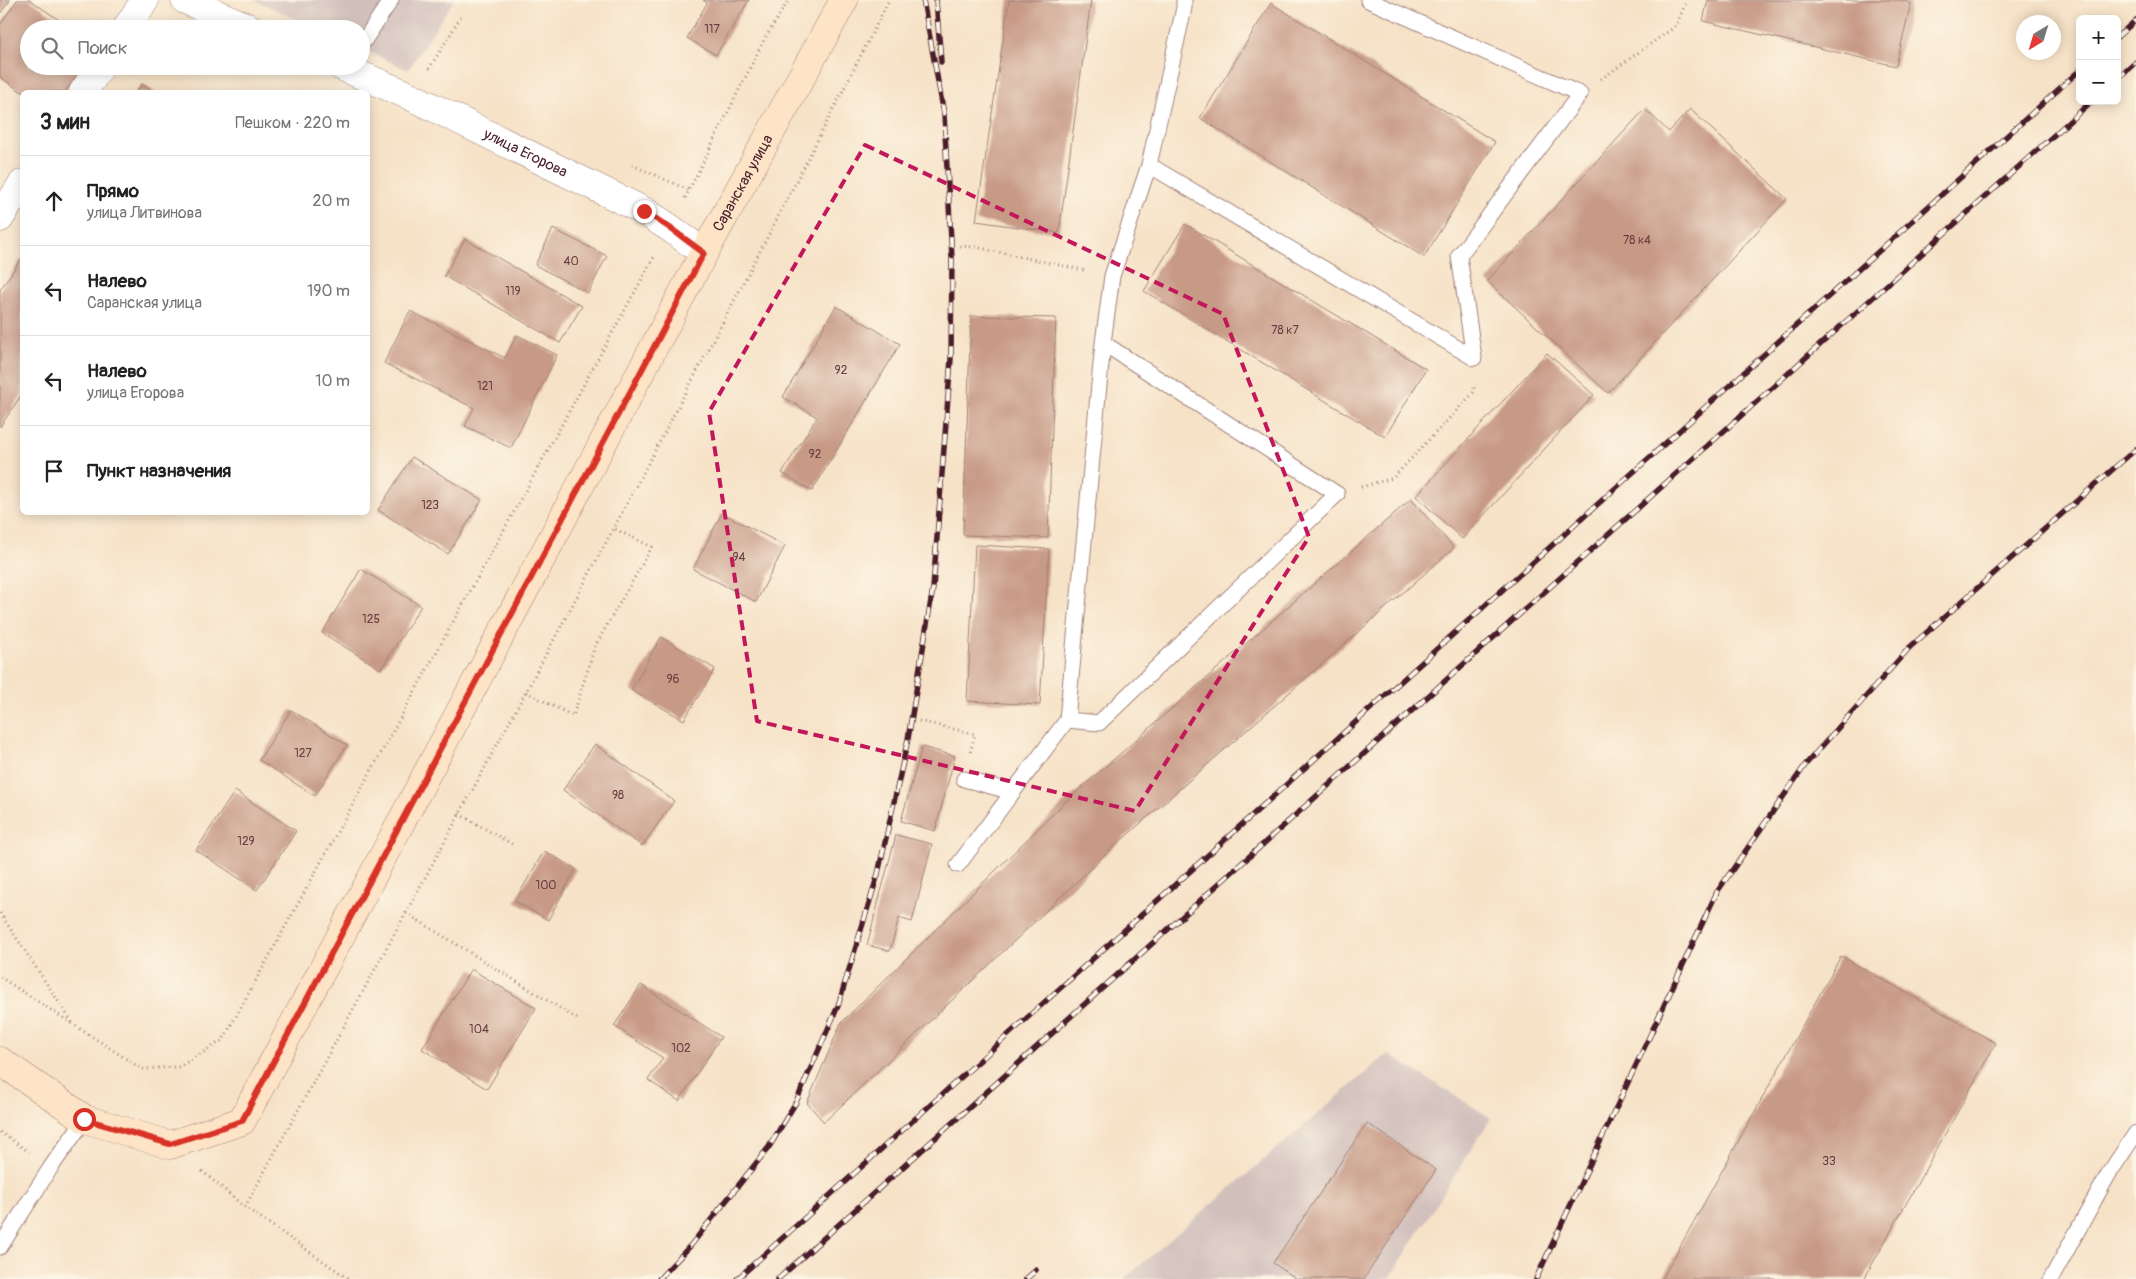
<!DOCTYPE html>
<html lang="ru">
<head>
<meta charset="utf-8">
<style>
  body { margin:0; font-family:Pangolin,sans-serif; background:#f6f6f6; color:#222 }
  .controls { position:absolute; right:15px; top:15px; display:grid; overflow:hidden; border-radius:8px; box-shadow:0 2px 12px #0003 }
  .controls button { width:45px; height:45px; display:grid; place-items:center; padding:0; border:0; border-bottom:1px solid #e0e0e0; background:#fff; color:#222; font:25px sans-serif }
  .compass { position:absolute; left:2016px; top:15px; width:45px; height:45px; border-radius:50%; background:#fff; box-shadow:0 2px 12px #0003; rotate:218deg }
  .stop { position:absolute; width:15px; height:15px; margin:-11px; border:4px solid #d93025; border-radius:50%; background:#fff }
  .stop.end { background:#d93025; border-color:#fff; box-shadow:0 1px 5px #0008 }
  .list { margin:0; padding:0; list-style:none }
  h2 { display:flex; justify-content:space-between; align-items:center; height:65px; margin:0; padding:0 20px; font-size:21px }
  h2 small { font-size:16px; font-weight:400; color:#767676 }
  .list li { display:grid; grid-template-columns:32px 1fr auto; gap:15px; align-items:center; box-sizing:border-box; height:90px; padding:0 20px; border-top:1px solid #e0e0e0 }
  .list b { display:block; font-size:19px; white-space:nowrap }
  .list p { margin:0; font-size:16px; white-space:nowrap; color:#767676 }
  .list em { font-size:16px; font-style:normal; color:#767676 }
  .icon { flex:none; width:28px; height:28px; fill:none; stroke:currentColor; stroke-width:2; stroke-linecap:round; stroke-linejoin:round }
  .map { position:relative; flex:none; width:2136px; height:1279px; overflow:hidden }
  .search { position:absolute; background:#fff; box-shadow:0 2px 12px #0003; left:20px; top:20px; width:350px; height:55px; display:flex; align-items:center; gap:12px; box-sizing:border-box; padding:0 18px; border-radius:28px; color:#767676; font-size:19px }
  .panel { position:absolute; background:#fff; box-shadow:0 2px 12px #0003; left:20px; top:90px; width:350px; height:425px; border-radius:8px }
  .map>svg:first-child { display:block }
  .industrial { fill:#d1c0bc }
  .building { fill:#c79a86 }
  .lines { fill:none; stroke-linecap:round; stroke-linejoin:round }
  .service-casing { stroke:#a08079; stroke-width:17 }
  .minor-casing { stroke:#a08079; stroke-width:29 }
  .secondary-casing { stroke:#a08079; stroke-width:29 }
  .path { stroke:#a08079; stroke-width:3; stroke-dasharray:1 4; stroke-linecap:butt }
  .service { stroke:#fff; stroke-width:15 }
  .minor { stroke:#fff; stroke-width:28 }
  .secondary { stroke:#fee4c6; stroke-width:28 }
  .rail-casing { stroke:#4a1f2b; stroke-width:5.5 }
  .rail { stroke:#fcf5e5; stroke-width:4; stroke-dasharray:11; stroke-linecap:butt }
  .route { stroke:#d93025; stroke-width:6 }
  .marked { fill:none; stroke:#c2185b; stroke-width:4; stroke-dasharray:10 6; stroke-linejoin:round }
  .labels { text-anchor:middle; stroke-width:5; stroke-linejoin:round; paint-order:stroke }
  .number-label { font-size:12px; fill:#693e42 }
  .street-label { font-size:15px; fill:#4a1f2b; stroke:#fcf5e5 }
</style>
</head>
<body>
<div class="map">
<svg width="2136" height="1279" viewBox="0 0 2136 1279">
  <rect width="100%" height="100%" fill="#fcf5e5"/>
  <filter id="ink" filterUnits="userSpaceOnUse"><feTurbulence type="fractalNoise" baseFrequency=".02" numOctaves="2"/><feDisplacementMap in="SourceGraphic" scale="10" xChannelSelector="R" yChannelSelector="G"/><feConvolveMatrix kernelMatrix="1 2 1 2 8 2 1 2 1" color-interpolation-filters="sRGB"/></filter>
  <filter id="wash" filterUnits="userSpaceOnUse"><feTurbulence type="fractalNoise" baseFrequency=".0096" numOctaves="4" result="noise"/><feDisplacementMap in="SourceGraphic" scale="20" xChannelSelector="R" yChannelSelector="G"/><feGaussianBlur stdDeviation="1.12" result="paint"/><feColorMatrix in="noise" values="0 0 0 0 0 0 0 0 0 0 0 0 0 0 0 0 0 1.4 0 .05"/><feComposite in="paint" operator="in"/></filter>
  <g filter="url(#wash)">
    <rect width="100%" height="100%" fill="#f6e2c7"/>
    <path class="industrial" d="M255 0H454L408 70 361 48V29H318Z
      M1388 1054 1491 1118 1389 1279H1124Z"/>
    <g id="blocks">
      <path class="building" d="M0 0H10L0 14Z
        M17 0H30L72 29H29V66H84L65 92H22L0 77V25Z
        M703 0H749L716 55 687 38 707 3Z
        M1009 0H1091L1059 233 976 221Z
        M1708 0H1899L1911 3 1896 66 1703 21Z
        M1271 3 1495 142 1424 257 1200 118Z
        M142 84 155 92H136Z
        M1645 109 1669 132 1690 109 1787 199 1608 393 1487 281Z
        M1185 224 1426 369 1385 437 1144 291Z
        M553 229 607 256 588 293 535 265Z
        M465 239 582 306 560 343 444 276Z
        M22 258V394L0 427V290Z
        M836 306 900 344 812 491 782 473 817 417 783 397Z
        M410 311 505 358 517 335 557 355 511 448 465 426 474 408 384 363Z
        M971 316 1056 318 1048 538 963 535Z
        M1547 353 1594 395 1462 539 1416 496Z
        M412 457 482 500 448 554 378 510Z
        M1411 499 1454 548 1109 851 824 1122 807 1103 841 1023 1065 802Z
        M722 513 785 546 756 602 693 569Z
        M975 545 1049 549 1040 705 967 701Z
        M361 569 421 606 381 669 322 633Z
        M661 637 715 669 684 720 631 690Z
        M291 710 347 745 315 796 259 760Z
        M595 744 674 801 642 846 563 790Z
        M922 747 955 756 935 831 901 821Z
        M235 791 296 831 257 890 196 850Z
        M896 835 932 844 912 922 899 918 890 951 867 945Z
        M544 851 576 869 548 920 515 901Z
        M1841 956 1996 1043 1864 1279H1662Z
        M471 969 536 1008 487 1089 422 1049Z
        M641 985 721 1037 679 1101 648 1080 663 1058 614 1026Z
        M1367 1123 1436 1170 1364 1279H1297L1273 1263Z"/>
    </g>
  </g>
  <g filter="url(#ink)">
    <use href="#blocks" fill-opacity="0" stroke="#a08079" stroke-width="1"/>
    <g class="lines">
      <defs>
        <path id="service" d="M1184 0V8L1149 165 1474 358
          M1368 0 1580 94 1459 256 1474 358
          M361 45 391 0
          M1067 720 1099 723 1337 494 1103 343 1112 276 1149 165
          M964 779 1013 792
          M958 865 1067 720 1103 343
          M0 1247 51 1167 85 1119
          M2051 1279 2108 1175 2136 1133"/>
        <g id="minor">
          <path d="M185 0 252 29"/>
          <path d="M126 29 145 0"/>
          <path id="s1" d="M340 66 412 97 644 211 670 228 704 253"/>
          <path d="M83 92 101 66"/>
          <path d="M0 218 22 184"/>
        </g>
        <g id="secondary">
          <path id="s2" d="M0 1061 85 1119 170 1145 242 1121 704 253 844 0"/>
        </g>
      </defs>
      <use href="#service" class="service-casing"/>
      <use href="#minor" class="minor-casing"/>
      <use href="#secondary" class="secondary-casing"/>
      <path class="path" d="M283 24 294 29
        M429 69 462 15
        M1601 79 1676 26 1687 0
        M632 165 689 190
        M685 198 765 38 789 0
        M960 246 975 247 1087 271
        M1361 487 1393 478 1474 392V385
        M526 692 573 716 595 646 652 547 613 528
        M919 721 975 734 970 753
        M459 814 512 844
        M0 913 74 1025
        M406 913 579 1020
        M0 977 142 1069 179 1067 223 1040 654 257
        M0 1132 29 1152
        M202 1171 245 1207 349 1279
        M245 1207C464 807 683 407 889 0"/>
      <use href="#service" class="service"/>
      <use href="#minor" class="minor"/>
      <use href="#secondary" class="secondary"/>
      <defs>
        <path id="rail" d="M936 0 941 62
          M2117 37 2136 20
          M2117 79 2136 62
          M659 1279 691 1245 769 1147 796 1102 838 1006 878 874 908 739 933 588 951 359 952 258 944 114 923 0
          M737 1279 2080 70
          M778 1279 2092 101
          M1026 1279 1036 1270
          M1536 1279 1717 892 1806 764 1910 647 2136 449"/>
      </defs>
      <use href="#rail" class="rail-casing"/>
      <use href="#rail" class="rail"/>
    </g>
  </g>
  <g class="lines" filter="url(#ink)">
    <path class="route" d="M84 1119 170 1144 242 1121 704 253 670 228 644 211"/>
  </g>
  <path class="marked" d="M865 145 1223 314 1309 537 1135 811 757 721 709 412Z"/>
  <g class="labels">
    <g class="number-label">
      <text x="712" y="33">117</text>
      <text x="1637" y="244">78 к4</text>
      <text x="571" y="265">40</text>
      <text x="513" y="295">119</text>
      <text x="1285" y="334">78 к7</text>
      <text x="841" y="374">92</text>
      <text x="485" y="390">121</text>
      <text x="815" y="458">92</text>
      <text x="430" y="509">123</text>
      <text x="739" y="561">94</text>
      <text x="371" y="623">125</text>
      <text x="673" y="683">96</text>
      <text x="303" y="757">127</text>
      <text x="618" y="799">98</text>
      <text x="246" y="845">129</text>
      <text x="546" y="889">100</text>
      <text x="479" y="1033">104</text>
      <text x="681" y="1052">102</text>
      <text x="1829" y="1165">33</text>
    </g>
    <g class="street-label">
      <text dy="5" stroke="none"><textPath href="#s1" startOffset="205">улица Егорова</textPath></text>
      <text dy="5" stroke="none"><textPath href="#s2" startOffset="1331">Саранская улица</textPath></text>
    </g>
  </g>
</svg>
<div class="controls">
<button>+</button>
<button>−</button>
</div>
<svg class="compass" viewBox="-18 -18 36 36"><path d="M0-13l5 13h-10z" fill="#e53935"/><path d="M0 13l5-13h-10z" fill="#767676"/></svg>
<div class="stop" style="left:84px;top:1119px"></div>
<div class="stop end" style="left:644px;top:211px"></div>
<div class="search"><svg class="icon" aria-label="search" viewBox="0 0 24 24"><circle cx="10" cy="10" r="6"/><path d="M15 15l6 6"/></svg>Поиск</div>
<section class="panel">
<h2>3 мин<small>Пешком · 220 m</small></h2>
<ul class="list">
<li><svg class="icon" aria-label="ahead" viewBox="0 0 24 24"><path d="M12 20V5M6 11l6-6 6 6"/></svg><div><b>Прямо</b><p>улица Литвинова</p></div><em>20 m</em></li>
<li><svg class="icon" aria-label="left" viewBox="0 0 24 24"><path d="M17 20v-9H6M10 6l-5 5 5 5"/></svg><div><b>Налево</b><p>Саранская улица</p></div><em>190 m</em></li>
<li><svg class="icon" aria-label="left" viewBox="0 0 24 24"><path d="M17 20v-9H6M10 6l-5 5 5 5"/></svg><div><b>Налево</b><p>улица Егорова</p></div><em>10 m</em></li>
<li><svg class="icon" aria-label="arrive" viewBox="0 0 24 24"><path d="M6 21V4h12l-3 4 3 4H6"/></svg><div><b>Пункт назначения</b></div></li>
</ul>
</section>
</div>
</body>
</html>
